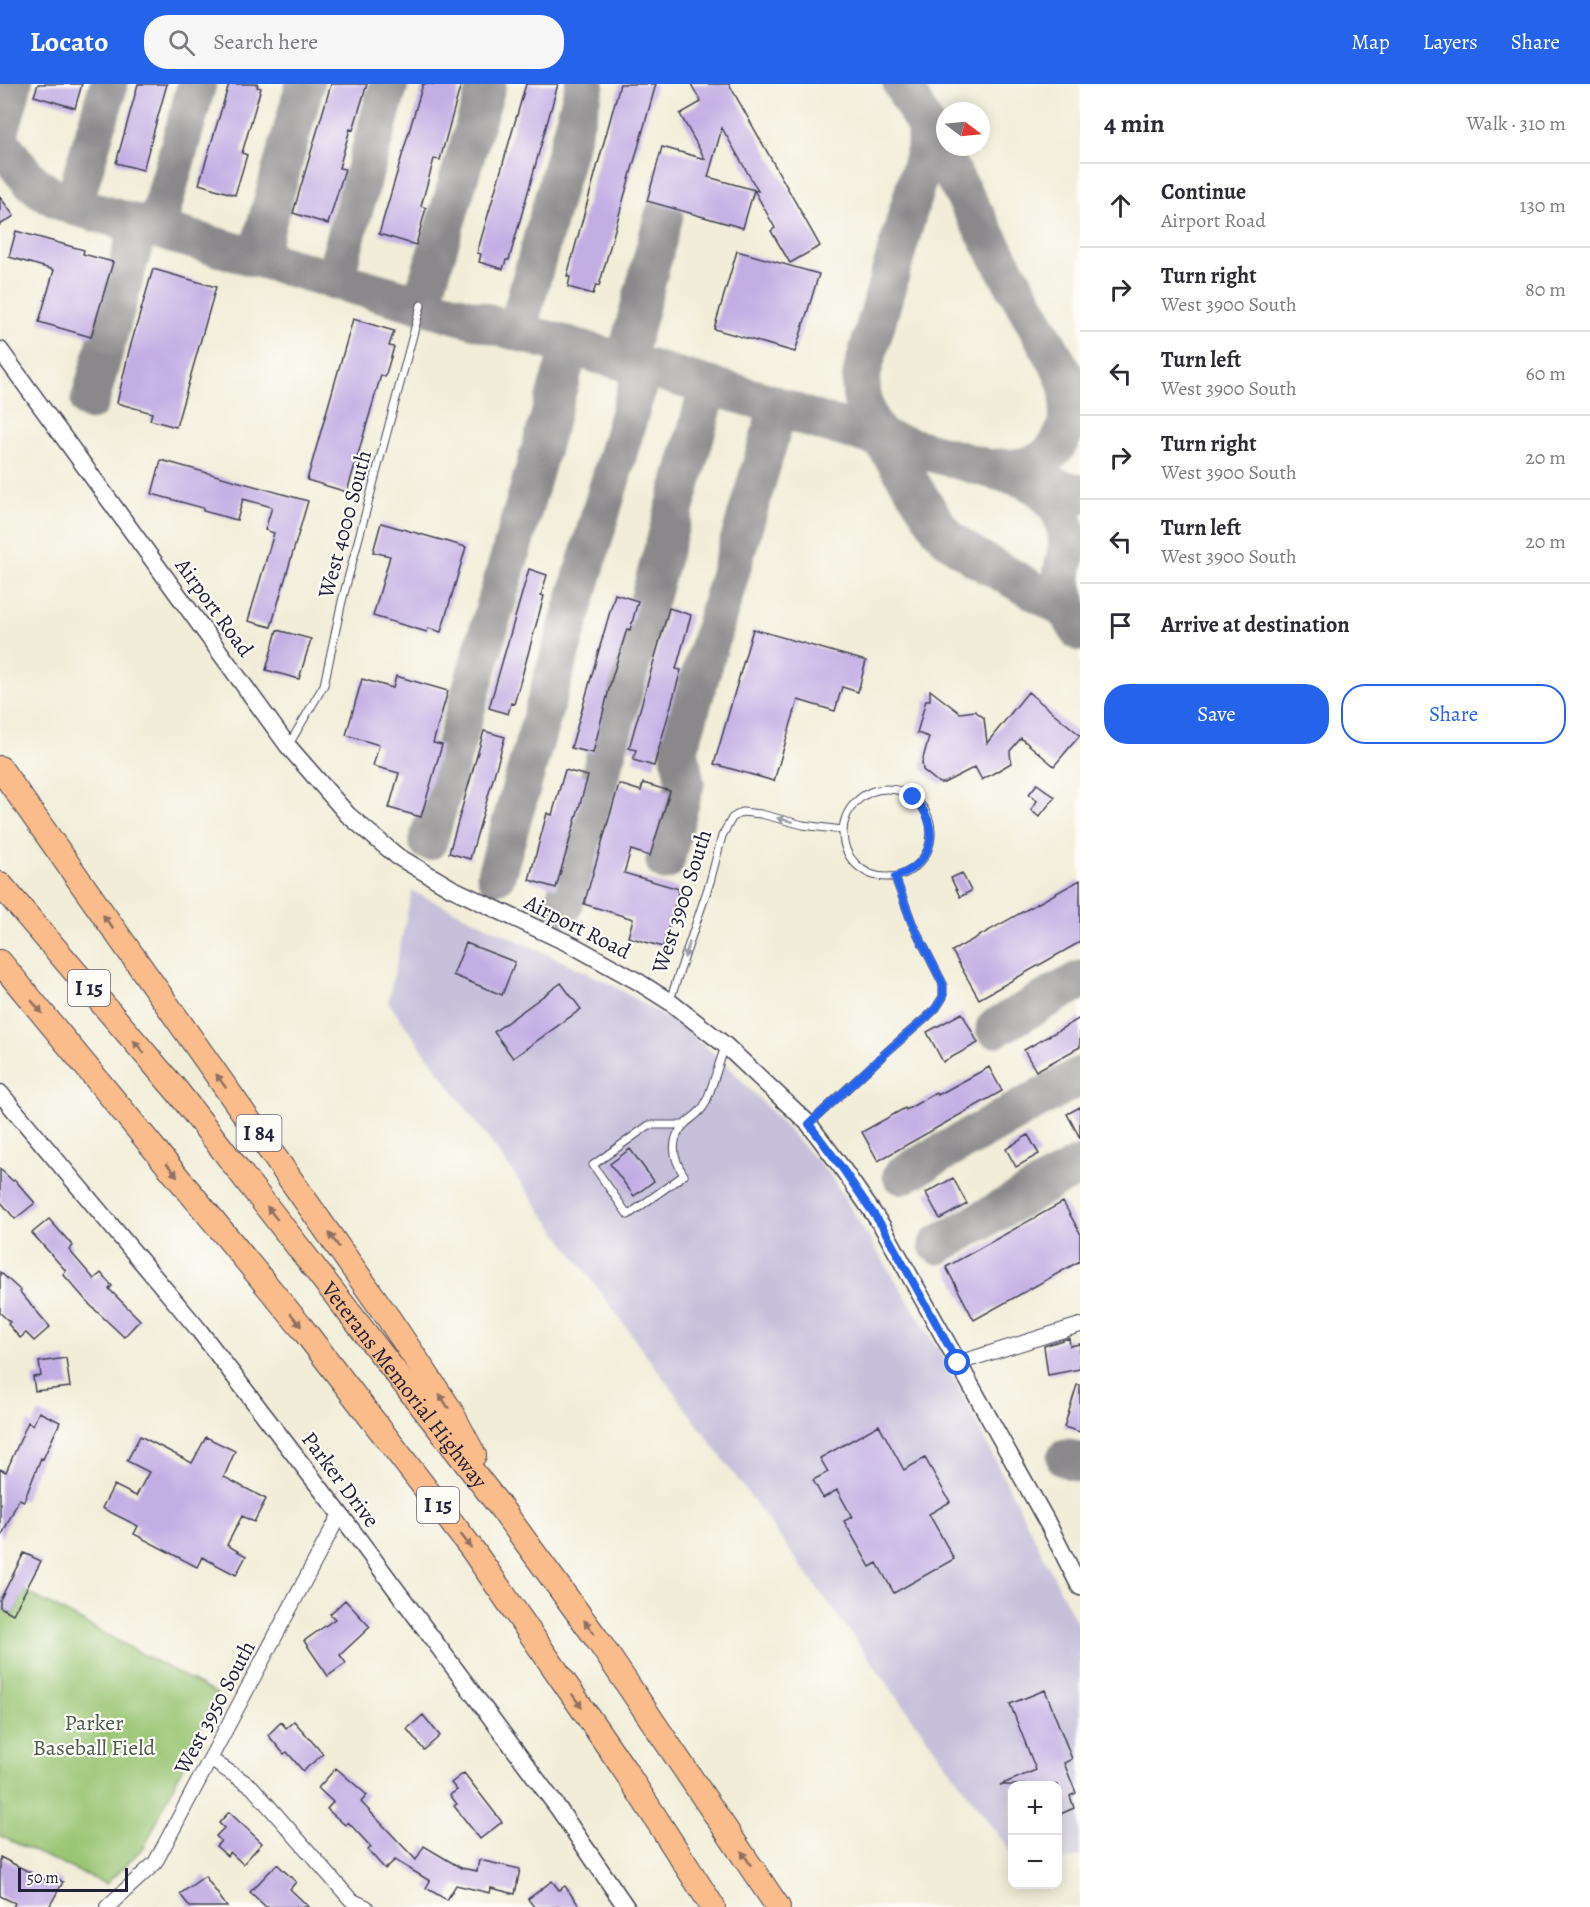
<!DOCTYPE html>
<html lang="en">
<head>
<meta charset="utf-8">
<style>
  body { margin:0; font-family:Alegreya,serif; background:#f7f7f7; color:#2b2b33 }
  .controls { position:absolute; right:18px; bottom:18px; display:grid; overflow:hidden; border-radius:12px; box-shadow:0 3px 15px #0003 }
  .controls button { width:54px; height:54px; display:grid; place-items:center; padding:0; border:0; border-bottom:2px solid #e1e1e2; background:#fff; color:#2b2b33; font:30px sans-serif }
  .compass { position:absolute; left:936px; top:18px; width:54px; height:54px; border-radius:50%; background:#fff; box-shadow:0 3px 15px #0003; rotate:106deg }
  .scale { position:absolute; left:18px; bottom:15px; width:110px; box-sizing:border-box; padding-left:6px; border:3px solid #22223b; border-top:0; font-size:16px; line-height:21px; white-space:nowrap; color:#22223b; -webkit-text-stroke:4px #fdfcf7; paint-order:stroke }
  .stop { position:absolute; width:18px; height:18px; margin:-14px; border:4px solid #2563eb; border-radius:50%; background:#fff }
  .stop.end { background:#2563eb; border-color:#fff; box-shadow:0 2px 6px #0008 }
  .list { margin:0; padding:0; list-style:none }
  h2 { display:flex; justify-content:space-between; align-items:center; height:78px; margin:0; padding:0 24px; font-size:26px }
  h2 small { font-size:20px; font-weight:400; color:#7c7c81 }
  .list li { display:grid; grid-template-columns:39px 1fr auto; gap:18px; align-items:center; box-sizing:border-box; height:84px; padding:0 24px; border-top:2px solid #e1e1e2 }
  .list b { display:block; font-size:22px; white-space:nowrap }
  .list p { margin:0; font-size:20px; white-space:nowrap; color:#7c7c81 }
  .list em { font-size:20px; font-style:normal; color:#7c7c81 }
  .actions { display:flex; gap:12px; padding:18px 24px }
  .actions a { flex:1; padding:14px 0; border:2px solid #2563eb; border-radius:24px; text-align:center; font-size:21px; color:#2563eb }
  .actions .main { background:#2563eb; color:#fff }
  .icon { flex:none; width:33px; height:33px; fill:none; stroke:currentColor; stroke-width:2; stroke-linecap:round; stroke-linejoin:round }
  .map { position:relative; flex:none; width:1080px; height:1823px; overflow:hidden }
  header { display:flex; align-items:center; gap:36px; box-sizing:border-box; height:84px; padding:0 30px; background:#2563eb; color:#fff }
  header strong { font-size:28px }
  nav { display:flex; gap:33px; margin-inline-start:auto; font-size:21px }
  .search { width:420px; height:54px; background:#f7f7f7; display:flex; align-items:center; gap:15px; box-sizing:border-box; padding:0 21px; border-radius:24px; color:#7c7c81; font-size:22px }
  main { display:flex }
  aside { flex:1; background:#fff }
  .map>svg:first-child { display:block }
  .industrial { fill:#c6c0da }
  .green { fill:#99c472; stroke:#5e7356; stroke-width:1.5 }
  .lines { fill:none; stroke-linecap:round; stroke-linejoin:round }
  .taxiway { stroke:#8a888a; stroke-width:39 }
  .building { fill:#c3aee4; fill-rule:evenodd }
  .service-casing { stroke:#414053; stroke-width:9 }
  .minor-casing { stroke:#414053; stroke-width:16 }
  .tertiary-casing { stroke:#414053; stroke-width:19 }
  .motorway-casing { stroke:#414053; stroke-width:26 }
  .service { stroke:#fff; stroke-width:7 }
  .minor { stroke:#fff; stroke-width:14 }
  .tertiary { stroke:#fff; stroke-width:16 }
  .motorway { stroke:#f9bc8a; stroke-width:24 }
  .oneway { fill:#9c9ca7 }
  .oneway2 { fill:#8e6f62 }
  .route { stroke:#2563eb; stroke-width:8 }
  .labels { text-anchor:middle; stroke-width:4.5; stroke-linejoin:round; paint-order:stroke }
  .shield { fill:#fdfcf7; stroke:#646373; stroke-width:1.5 }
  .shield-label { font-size:21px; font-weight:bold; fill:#22223b }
  .street-label { font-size:22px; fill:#22223b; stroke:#fdfcf7 }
  .park-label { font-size:22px; fill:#4c5b4e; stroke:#fdfcf7 }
</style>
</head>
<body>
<header>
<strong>Locato</strong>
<div class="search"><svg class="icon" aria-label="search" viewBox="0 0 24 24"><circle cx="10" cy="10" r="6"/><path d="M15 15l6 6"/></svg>Search here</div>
<nav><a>Map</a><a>Layers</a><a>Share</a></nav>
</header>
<main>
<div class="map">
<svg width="1080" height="1823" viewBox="0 0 1080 1823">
  <rect width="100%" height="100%" fill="#fdfcf7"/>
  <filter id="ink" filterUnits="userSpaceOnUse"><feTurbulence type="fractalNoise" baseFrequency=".0167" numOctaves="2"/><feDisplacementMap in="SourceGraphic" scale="12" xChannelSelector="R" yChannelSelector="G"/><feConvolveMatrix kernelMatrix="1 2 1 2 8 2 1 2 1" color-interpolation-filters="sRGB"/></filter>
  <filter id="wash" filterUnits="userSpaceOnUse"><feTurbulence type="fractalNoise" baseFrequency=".008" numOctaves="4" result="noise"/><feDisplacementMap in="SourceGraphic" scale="24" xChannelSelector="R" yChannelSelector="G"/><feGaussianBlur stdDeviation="1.35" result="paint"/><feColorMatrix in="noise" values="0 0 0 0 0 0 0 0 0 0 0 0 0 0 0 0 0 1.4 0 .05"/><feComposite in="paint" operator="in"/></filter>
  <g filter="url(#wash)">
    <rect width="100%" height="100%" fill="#f1edd8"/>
    <path class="industrial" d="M412 807 611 900 687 946 733 987 830 1091 945 1276 1080 1545V1772L1058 1778V1702H1012V1770L388 918Z"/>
    <path class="green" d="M25 1507 217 1610 145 1762 106 1800 0 1752V1523L13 1530Z"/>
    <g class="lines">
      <path class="taxiway" d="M902 0 1080 319
        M923 37 926 46V65L863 285C858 305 862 322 871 339L940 445 948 454 973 472 1059 521 1069 530 1080 548
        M0 47 13 0
        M0 57C23 90 34 107 73 122L767 318 812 335 1080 410
        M73 122 109 0
        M156 146 197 0
        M257 174 305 0
        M334 196 389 0
        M421 221 487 0
        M517 247 585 0
        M625 278 664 131
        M90 317 139 141
        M997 384C1010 385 1026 384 1038 378 1069 362 1076 319 1063 290
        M1026 396C1052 408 1069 433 1067 463 1066 474 1062 484 1062 495 1063 510 1068 523 1073 536
        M428 757 570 262
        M665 777 685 699 679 665 778 324
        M496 791 643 283
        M563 823 709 302
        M995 944 1080 896
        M902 1091 1080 992
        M938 1161 1080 1081
        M1066 1374 1080 1379"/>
    </g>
    <g id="blocks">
      <path class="building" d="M38 0H82L75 24 34 12Z
        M138 0H167L143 86 116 79Z
        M229 0H258L257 3 261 4 242 69 247 71 235 111 199 100Z
        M331 0H367L353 46 350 45 339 84 345 85 328 140 293 129Z
        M423 0H461L440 76 434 75 421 122 426 124 416 161 379 150Z
        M526 0H558L509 176H506L503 185 479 178 481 170 477 169Z
        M620 0H656L599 202 596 201 593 210 568 203 570 193 567 192Z
        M691 0H729L820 162 790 179 771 147 775 144 754 106 743 144 647 117 662 63 705 75 680 30 701 18ZM722 44 758 107 708 93Z
        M0 113 14 132 0 141Z
        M16 147 84 166 83 170 113 178 91 253 39 238 54 186 9 173Z
        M737 167 819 190 795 268 714 245Z
        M153 185 216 203 176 343 150 336 152 329 117 319 129 267Z
        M353 235 394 247 389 262 394 263 385 293 381 291 347 408 307 396Z
        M161 376 308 417 271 543 248 537 274 449 265 446 272 423 243 415 237 436 203 427V424L152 410Z
        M381 439 466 463 441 548 428 544 427 548 373 532 390 472 373 468Z
        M529 485 547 491 541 511 544 512 522 592 514 620 511 619 508 630 489 624Z
        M615 510 638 517 630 546 627 545 611 597 593 669 571 664Z
        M669 524 691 531 676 585 681 586 654 682 633 676 636 666 629 664Z
        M753 545 866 577 858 608 842 603 835 627 798 616 774 697 714 680Z
        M277 546 311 555 299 595 266 586Z
        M396 592 448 607 433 659 442 661 421 733 389 724 399 689 373 682 379 661 346 651 362 595 393 604Z
        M930 606 960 629 975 627 984 634 987 659 1028 608 1080 651 1054 682 1021 654 1010 667 1011 679 982 696 975 683 944 699H939L923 686 922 678 929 653 917 649 926 616H930Z
        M484 647 505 653 470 775 449 769Z
        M565 686 588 692 556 804 529 796 547 729 552 731Z
        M643 699 670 707 650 772 631 766 624 789 679 805 663 863 628 853 633 835 584 820 619 700 641 707Z
        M1037 700 1055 713 1039 733 1031 726 1037 717 1029 710Z
        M962 789 971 807 960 813 951 794Z
        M1080 796V858L979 915 952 867Z
        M466 859 515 878 502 911 453 891Z
        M561 899 581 925 513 974 494 948Z
        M962 929 978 959 943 978 927 948Z
        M1080 934V963L1036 987 1024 966Z
        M989 983 1002 1007 878 1077 862 1048 905 1024 906 1026 936 1009 938 1011Z
        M1080 1023V1054L1067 1030Z
        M1028 1051 1039 1070 1016 1083 1006 1065Z
        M630 1065 654 1097 634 1112 610 1080Z
        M0 1085 13 1097 15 1096 35 1119 15 1135 0 1117Z
        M953 1094 967 1120 940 1135 926 1109Z
        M1063 1118 1080 1149V1177L974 1236 946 1183Z
        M49 1135 73 1162 69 1166 94 1195 101 1189 112 1202 109 1205 140 1236 124 1253 90 1221 63 1190 66 1187 32 1149Z
        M0 1188 21 1207 20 1208 50 1243 34 1257 26 1249 20 1254 8 1240 10 1238 0 1229Z
        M1069 1254 1070 1262 1080 1260V1285L1048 1291 1044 1262Z
        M66 1274 70 1303 35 1307 33 1293 41 1292 39 1278Z
        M1077 1301H1080V1348L1064 1343Z
        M39 1328 60 1338 43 1375 41 1374 24 1417 19 1415 0 1455V1385L6 1388 28 1338 33 1341Z
        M879 1341 904 1386 925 1374 950 1418 929 1430 954 1475 894 1509 877 1479 870 1483 844 1437 852 1433 837 1406 823 1414 813 1396 828 1388 820 1374Z
        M140 1352 192 1379 206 1353 235 1367 224 1393 266 1415 254 1438 242 1432 227 1461 246 1472 236 1491 202 1473 197 1483 134 1450 138 1442 102 1424 114 1401 136 1412 149 1388 127 1377Z
        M24 1469 41 1477 13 1530 0 1523V1516Z
        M345 1516 370 1543 340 1571 346 1579 328 1592 304 1557 335 1535 330 1530Z
        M1045 1606 1072 1675 1064 1679 1076 1709 1070 1712 1074 1724 1058 1731V1701H1000L1036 1686 1010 1620Z
        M423 1631 440 1652 424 1666 407 1645Z
        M294 1637 323 1670 303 1687 287 1668 284 1670 268 1651 281 1638 286 1644Z
        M336 1684 367 1711 361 1718 416 1776 424 1762 461 1784 477 1787 479 1776 520 1785 515 1810 491 1804 490 1809 456 1801 447 1816 426 1804 430 1797 395 1776 385 1785 368 1766 371 1763 348 1738 345 1741 327 1725 333 1718 318 1704Z
        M464 1689 502 1738 480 1755 454 1722 457 1720 450 1711 457 1706 451 1699Z
        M229 1728 262 1759 243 1780 230 1768 227 1772 216 1762 221 1757 216 1752 224 1744 219 1739Z
        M0 1773 49 1798 53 1792 63 1798 49 1823H13L15 1819 0 1812Z
        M277 1780 296 1798 290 1805 309 1823H266L250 1808Z
        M205 1792 227 1823H190L180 1810Z
        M552 1797 559 1806 565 1802 580 1823H534L528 1815Z"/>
    </g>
  </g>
  <g filter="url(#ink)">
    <use href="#blocks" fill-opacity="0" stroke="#414053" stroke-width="1.5"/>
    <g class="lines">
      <defs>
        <path id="service" d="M288 662 324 601 342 517 421 221
          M843 749a44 44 0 1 1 88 0a44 44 0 1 1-88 0Z
          M670 916 710 798 722 752 732 734 742 728 761 730 803 741 842 746
          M809 1040 890 965 927 933 936 924 943 913V900L912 839 895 793
          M684 1041H649L593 1081 628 1131 684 1091C673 1075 669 1055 685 1040 692 1033 700 1030 705 1020 713 1002 718 981 725 963"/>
        <path id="minor" d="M958 1279 1080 1241
          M210 1675 252 1703 351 1816 366 1823
          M107 1823 155 1779 340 1430"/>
        <path id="tertiary" d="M0 266 288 662 348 731 397 772 451 804 574 862 637 897 670 918 725 961 809 1040 842 1084 882 1142 1047 1438 1080 1503
          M0 1009 198 1245 340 1430 558 1724 626 1823"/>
        <g id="motorway">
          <path d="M0 684 389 1235 449 1324 474 1371"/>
          <path id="s1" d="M0 800 177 1007 501 1424 597 1555 778 1823"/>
          <path d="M0 878 302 1244 472 1465 624 1685 713 1823"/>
        </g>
      </defs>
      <use href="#service" class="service-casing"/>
      <use href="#minor" class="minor-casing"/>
      <use href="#tertiary" class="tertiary-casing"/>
      <use href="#motorway" class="motorway-casing"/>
      <use href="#service" class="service"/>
      <use href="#minor" class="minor"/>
      <use href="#tertiary" class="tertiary"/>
      <use href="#motorway" class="motorway"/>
    </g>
    <defs><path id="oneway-solid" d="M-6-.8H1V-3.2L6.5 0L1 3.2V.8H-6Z" transform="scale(1.5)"/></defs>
    <g class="oneway">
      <use href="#oneway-solid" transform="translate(785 736) rotate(-166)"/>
      <use href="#oneway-solid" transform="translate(687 866) rotate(108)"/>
    </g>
    <g class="oneway2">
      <use href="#oneway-solid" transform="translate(108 838) rotate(-126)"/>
      <use href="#oneway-solid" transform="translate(37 923) rotate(50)"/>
      <use href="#oneway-solid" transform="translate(139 963) rotate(-130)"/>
      <use href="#oneway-solid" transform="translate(221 997) rotate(-125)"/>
      <use href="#oneway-solid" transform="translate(172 1086) rotate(50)"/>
      <use href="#oneway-solid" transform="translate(272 1129) rotate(-128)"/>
      <use href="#oneway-solid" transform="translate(334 1156) rotate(-125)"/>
      <use href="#oneway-solid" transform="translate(296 1236) rotate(51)"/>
      <use href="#oneway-solid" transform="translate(444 1317) rotate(-123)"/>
      <use href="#oneway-solid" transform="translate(466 1457) rotate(53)"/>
      <use href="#oneway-solid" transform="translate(589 1543) rotate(-126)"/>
      <use href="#oneway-solid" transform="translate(577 1617) rotate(55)"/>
      <use href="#oneway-solid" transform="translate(746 1774) rotate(-124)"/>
    </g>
  </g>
  <g class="lines" filter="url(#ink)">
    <path class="route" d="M913 713C942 742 935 779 895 793L912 839 943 900V913L936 924 927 933 890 965 809 1040 842 1084 882 1142 958 1279"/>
  </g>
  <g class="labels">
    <g class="shield">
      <rect x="68" y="886" width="42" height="36" rx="4.5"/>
      <rect x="236.5" y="1031" width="45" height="36" rx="4.5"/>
      <rect x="417" y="1403" width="42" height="36" rx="4.5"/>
    </g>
    <g class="shield-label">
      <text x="89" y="911">I 15</text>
      <text x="259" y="1056">I 84</text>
      <text x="438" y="1428">I 15</text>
    </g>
    <g class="street-label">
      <text transform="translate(344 440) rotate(-75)" y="8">West 4000 South</text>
      <text transform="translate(215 523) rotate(54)" y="8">Airport Road</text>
      <text transform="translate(681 817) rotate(-72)" y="8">West 3900 South</text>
      <text transform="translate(578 842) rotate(27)" y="8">Airport Road</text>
      <text dy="8" stroke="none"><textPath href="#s1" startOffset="644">Veterans Memorial Highway</textPath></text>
      <text transform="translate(341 1395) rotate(53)" y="8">Parker Drive</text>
      <text transform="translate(214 1623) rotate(-62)" y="8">West 3950 South</text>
    </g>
    <g class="park-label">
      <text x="94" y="1646">Parker<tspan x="94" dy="25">Baseball Field</tspan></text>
    </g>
  </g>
</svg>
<div class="controls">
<button>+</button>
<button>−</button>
</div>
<svg class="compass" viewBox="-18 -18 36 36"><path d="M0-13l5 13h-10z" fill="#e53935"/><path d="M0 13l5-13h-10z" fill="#7c7c81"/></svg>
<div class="scale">50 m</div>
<div class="stop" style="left:958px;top:1279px"></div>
<div class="stop end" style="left:913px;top:713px"></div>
</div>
<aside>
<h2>4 min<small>Walk · 310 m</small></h2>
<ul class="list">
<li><svg class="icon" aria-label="ahead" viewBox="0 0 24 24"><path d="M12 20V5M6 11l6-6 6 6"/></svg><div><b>Continue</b><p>Airport Road</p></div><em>130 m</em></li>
<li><svg class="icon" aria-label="right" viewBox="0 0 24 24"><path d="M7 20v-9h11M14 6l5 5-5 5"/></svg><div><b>Turn right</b><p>West 3900 South</p></div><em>80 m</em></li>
<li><svg class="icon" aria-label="left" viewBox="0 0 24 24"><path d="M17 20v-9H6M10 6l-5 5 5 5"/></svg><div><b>Turn left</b><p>West 3900 South</p></div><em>60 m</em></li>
<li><svg class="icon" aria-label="right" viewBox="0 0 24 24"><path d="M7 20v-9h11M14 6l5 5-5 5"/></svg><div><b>Turn right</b><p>West 3900 South</p></div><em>20 m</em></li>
<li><svg class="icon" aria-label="left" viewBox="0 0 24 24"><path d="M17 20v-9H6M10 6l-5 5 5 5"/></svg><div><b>Turn left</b><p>West 3900 South</p></div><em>20 m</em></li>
<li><svg class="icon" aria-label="arrive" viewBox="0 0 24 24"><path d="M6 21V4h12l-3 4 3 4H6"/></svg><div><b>Arrive at destination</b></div></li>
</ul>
<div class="actions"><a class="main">Save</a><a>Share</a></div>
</aside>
</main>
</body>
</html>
